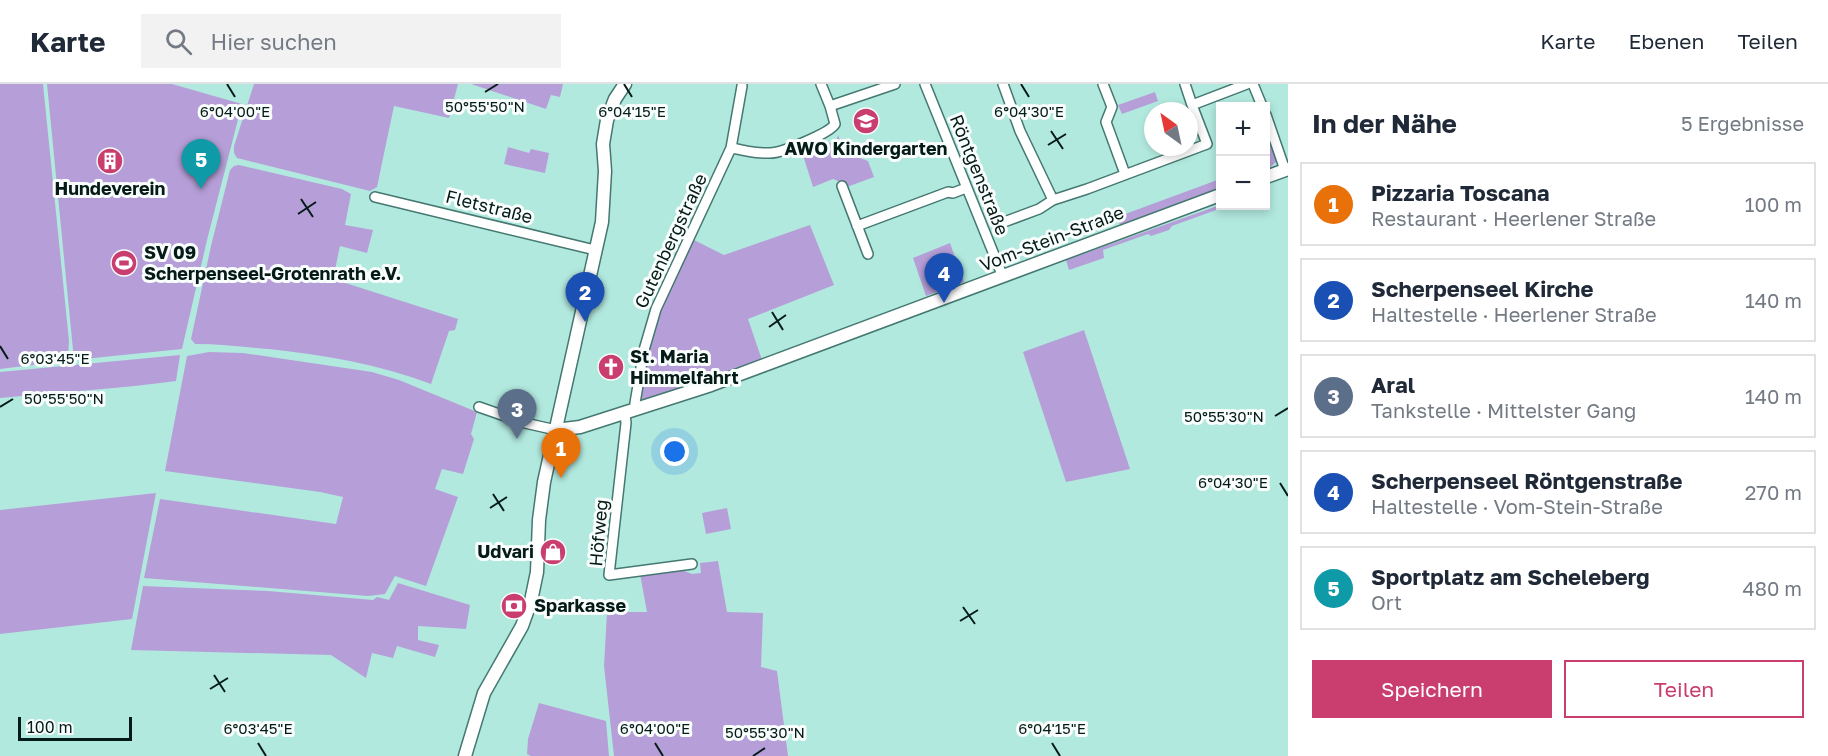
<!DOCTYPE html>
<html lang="de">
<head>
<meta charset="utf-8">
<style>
  body { margin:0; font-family:"Golos Text",sans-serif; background:#f2f2f3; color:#1f2937 }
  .controls { position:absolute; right:18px; top:18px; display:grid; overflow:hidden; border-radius:0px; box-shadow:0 3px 9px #0003 }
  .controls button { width:54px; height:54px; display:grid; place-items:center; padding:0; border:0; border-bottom:2px solid #e0e1e3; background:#fff; color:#1f2937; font:30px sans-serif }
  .compass { position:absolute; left:1144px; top:18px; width:54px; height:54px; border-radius:50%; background:#fff; box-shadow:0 3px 9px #0003; rotate:327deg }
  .scale { position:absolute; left:18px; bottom:15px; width:114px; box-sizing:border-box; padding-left:6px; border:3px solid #051b17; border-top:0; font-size:16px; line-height:21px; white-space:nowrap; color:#051b17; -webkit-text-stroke:4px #f9fefd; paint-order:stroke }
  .you { position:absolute; left:675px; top:368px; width:21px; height:21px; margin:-15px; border:4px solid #fff; border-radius:50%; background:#1a73e8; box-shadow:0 0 0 9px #1a73e833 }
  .badge { display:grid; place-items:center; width:39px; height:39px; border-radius:50%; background:#c93d6f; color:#fff; font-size:20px; font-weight:700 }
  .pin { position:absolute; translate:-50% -50px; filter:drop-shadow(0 2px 3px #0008) }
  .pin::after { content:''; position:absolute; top:32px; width:21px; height:18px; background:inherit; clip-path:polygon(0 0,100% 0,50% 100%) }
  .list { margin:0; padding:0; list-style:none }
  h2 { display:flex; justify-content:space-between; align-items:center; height:78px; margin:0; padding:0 24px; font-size:26px }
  h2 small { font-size:20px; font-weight:400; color:#747a83 }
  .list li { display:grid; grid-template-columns:39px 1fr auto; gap:18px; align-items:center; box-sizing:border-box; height:84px; margin:0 12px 12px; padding:0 12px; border:2px solid #e0e1e3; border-radius:0px }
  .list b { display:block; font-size:22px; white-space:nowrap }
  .list p { margin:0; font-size:20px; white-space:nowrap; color:#747a83 }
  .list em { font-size:20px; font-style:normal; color:#747a83 }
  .actions { display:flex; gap:12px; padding:18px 24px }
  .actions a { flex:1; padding:14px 0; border:2px solid #c93d6f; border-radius:0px; text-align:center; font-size:21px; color:#c93d6f }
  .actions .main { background:#c93d6f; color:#fff }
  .icon { flex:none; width:33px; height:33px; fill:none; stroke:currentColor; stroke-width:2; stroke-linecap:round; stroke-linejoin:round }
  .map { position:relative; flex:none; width:1288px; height:672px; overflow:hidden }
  header { display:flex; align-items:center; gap:36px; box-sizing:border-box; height:84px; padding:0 30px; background:#fff; border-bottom:2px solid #e0e1e3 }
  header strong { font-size:28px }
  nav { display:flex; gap:33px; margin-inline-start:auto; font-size:21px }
  .search { width:420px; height:54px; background:#f2f2f3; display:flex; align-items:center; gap:15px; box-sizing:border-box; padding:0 21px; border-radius:0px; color:#747a83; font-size:22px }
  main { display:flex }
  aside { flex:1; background:#fff }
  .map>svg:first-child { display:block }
  .green { fill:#b69fd8 }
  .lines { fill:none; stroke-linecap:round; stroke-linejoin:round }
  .street-casing { stroke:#447870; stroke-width:12 }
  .secondary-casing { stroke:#447870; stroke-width:15 }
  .street { stroke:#fff; stroke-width:9 }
  .secondary { stroke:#fff; stroke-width:12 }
  .ticks { fill:none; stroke:#051b17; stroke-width:2 }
  .labels { text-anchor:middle; stroke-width:6; stroke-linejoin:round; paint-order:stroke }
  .poi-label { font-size:18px; font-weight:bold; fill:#051b17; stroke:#f9fefd; text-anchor:start }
  .street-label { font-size:18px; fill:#051b17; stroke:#f9fefd }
  .ticks-label { font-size:15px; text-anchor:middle; fill:#051b17; stroke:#f9fefd; stroke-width:6; stroke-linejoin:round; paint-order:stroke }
</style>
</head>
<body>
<header>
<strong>Karte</strong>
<div class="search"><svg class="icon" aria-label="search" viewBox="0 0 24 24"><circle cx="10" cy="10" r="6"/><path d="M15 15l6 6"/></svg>Hier suchen</div>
<nav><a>Karte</a><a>Ebenen</a><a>Teilen</a></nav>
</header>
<main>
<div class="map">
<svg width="1288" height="672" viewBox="0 0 1288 672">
  <rect width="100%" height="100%" fill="#b2e9df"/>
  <path class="green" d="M0 0H43L69 257 68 273 65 277 0 285Z
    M47 0H172L242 20 207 156 182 265 74 276Z
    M254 0H458L449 34 394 22 377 103 370 107 237 74 234 69V62Z
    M471 0H563L560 13 551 11 546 25Z
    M1155 8 1158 17 1122 30 1118 21Z
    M1266 43 1277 77 1266 87V74L1269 68 1266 56Z
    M838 51 844 68 868 77 874 93 844 104 843 99 833 95 813 103 802 68 836 57Z
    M508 63 529 69 531 65 549 69 545 89 504 80Z
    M239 81 342 105 351 110 345 141 373 146 367 169 340 162 333 195 458 235 455 246 449 247 431 300C378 280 325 271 269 265 244 263 220 260 195 260L191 255 211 162 230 86 234 82Z
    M1220 95V107L1121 144 1117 133Z
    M1220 121 1227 122 1172 142 1169 146 1151 152 1148 150 1103 166 1104 174 1069 186 1066 176Z
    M810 141 834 201 748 235 762 276 643 318 640 312 658 228 690 154 724 171Z
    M950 159 964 198 926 212 913 174Z
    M1084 246 1130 385 1066 398 1023 268Z
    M209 268 243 269 372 288 399 296 477 328 471 350 474 355 463 390 442 385 435 405 458 413 426 502 395 492 385 510 368 512 144 494 160 415 336 440 343 413 320 408 165 387 187 272Z
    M180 271 176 297C118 305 59 308 0 314V288Z
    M156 409 132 535 0 550V426Z
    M727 424 731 445 706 450 702 429Z
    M718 477 727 528 763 529 761 583 777 587 788 672H614L604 582 607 528H647L640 490 677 484 692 490 701 489 700 479Z
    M398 499 470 521 466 545 418 542V556L439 561 435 573 397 562 393 574 372 569 366 594 331 571 131 566 143 502 268 507 373 516 377 513 389 516Z
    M539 619 606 637 609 672H531L527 670 528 655Z"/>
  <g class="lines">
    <defs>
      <path id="street" d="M821 0 830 22
        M925 0 1003 193
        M1003 0 1020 47 1053 116
        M1103 0 1112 23 1106 38 1125 90
        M1185 0 1192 21
        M1253 0 1262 22
        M1266 31 1285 86
        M731 64C744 66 757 70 770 69 782 69 830 49 835 40L830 22 895 0
        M842 102 868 170
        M375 113 595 166
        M1004 138 1039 125 1053 116 1087 105 1207 60 1192 21 1247 0
        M857 142 948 108 953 109 966 104
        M479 323 525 339 556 346
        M636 326 635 319 644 266 656 225 731 64 742 2
        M625 329 626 339 609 491 692 480"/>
      <path id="secondary" d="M1266 93 1288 85
        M556 346 580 343 711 301 1220 111
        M465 672 484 609 522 542 531 517 537 488 539 436 544 398 602 138 605 87 603 60 607 36 615 15 625 0"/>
    </defs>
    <use href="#street" class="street-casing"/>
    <use href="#secondary" class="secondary-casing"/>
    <use href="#street" class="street"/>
    <use href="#secondary" class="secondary"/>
  </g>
  <path class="ticks" d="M227 0 235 13M624 0 632 13M1021 0 1029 13M485 8 498 0M1051 47 1063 65M1048 61 1066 50M301 115 313 133M298 130 316 118M772 228 783 246M769 243 786 231M0 262 8 275M0 323 13 315M1275 332 1288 324M1280 399 1288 412M493 410 504 427M490 424 507 413M963 523 975 540M960 537 978 526M214 591 225 608M210 605 228 594M258 659 266 672M655 659 663 672M1052 659 1060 672M753 672 765 664"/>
  <defs>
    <symbol id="school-disc" viewBox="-11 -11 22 22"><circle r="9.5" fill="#c93d6f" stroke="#f9fefd"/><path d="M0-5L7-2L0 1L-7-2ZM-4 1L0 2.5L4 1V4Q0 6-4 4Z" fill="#fff"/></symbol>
    <symbol id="building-disc" viewBox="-11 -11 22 22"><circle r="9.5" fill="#c93d6f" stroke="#f9fefd"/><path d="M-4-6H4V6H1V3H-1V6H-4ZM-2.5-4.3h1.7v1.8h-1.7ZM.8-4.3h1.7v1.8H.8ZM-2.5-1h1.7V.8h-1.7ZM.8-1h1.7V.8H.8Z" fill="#fff"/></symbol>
    <symbol id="stadium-disc" viewBox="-11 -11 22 22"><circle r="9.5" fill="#c93d6f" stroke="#f9fefd"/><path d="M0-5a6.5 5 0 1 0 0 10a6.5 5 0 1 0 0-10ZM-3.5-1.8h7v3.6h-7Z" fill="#fff"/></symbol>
    <symbol id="church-disc" viewBox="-11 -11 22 22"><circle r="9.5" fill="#c93d6f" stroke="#f9fefd"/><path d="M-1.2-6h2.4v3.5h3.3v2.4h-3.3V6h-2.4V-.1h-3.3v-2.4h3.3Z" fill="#fff"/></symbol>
    <symbol id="shop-disc" viewBox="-11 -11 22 22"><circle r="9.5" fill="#c93d6f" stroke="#f9fefd"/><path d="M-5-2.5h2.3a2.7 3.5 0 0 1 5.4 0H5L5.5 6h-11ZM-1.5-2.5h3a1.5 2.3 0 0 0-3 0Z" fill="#fff"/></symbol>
    <symbol id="bank-disc" viewBox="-11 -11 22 22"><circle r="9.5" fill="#c93d6f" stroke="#f9fefd"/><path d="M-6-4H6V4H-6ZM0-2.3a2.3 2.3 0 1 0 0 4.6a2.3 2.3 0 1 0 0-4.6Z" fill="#fff"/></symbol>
  </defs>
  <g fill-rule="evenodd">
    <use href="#school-disc" x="851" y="22" width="30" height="30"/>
    <use href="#building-disc" x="95" y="62" width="30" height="30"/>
    <use href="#stadium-disc" x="109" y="164" width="30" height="30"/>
    <use href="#church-disc" x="596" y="268" width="30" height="30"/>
    <use href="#shop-disc" x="538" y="453" width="30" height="30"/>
    <use href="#bank-disc" x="499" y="507" width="30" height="30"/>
  </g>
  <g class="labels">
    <g class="poi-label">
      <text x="866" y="71" text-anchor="middle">AWO Kindergarten</text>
      <text x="110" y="111" text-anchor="middle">Hundeverein</text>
      <text x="144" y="175">SV 09<tspan x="144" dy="21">Scherpenseel-Grotenrath e.V.</tspan></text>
      <text x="630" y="279">St. Maria<tspan x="630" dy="21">Himmelfahrt</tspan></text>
      <text x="534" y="474" text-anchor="end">Udvari</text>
      <text x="534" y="528">Sparkasse</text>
    </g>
    <g class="street-label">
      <text transform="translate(979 91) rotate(68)" y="6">Röntgenstraße</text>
      <text transform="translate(489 123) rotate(14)" y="6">Fletstraße</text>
      <text transform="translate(1052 155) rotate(-21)" y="6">Vom-Stein-Straße</text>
      <text transform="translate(671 157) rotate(-65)" y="6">Gutenbergstraße</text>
      <text transform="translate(599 449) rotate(-85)" y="6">Höfweg</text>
    </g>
  </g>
  <g class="ticks-label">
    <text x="485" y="28">50°55'50"N</text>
    <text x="235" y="33">6°04'00"E</text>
    <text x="632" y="33">6°04'15"E</text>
    <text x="1029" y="33">6°04'30"E</text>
    <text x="55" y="280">6°03'45"E</text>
    <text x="64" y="320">50°55'50"N</text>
    <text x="1224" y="338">50°55'30"N</text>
    <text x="1233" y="404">6°04'30"E</text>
    <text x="258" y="650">6°03'45"E</text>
    <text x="655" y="650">6°04'00"E</text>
    <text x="1052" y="650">6°04'15"E</text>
    <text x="765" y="654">50°55'30"N</text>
  </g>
</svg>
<div class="controls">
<button>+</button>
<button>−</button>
</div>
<svg class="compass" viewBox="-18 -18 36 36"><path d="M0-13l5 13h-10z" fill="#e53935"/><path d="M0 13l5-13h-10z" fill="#747a83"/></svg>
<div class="scale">100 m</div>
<div class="you"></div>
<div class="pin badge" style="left:561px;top:394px;background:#e8710a">1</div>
<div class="pin badge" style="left:585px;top:238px;background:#1a4fb4">2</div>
<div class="pin badge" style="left:517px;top:355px;background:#5c6f8a">3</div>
<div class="pin badge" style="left:944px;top:219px;background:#1a4fb4">4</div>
<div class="pin badge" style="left:201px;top:105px;background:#0f9aa8">5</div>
</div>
<aside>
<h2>In der Nähe<small>5 Ergebnisse</small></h2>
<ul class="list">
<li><span class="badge" style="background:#e8710a">1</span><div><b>Pizzaria Toscana</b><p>Restaurant · Heerlener Straße</p></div><em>100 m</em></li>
<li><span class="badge" style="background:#1a4fb4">2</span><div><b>Scherpenseel Kirche</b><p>Haltestelle · Heerlener Straße</p></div><em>140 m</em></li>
<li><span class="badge" style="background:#5c6f8a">3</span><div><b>Aral</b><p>Tankstelle · Mittelster Gang</p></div><em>140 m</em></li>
<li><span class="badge" style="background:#1a4fb4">4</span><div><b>Scherpenseel Röntgenstraße</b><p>Haltestelle · Vom-Stein-Straße</p></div><em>270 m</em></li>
<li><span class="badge" style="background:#0f9aa8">5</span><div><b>Sportplatz am Scheleberg</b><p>Ort</p></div><em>480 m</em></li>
</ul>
<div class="actions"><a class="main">Speichern</a><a>Teilen</a></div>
</aside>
</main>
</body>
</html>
